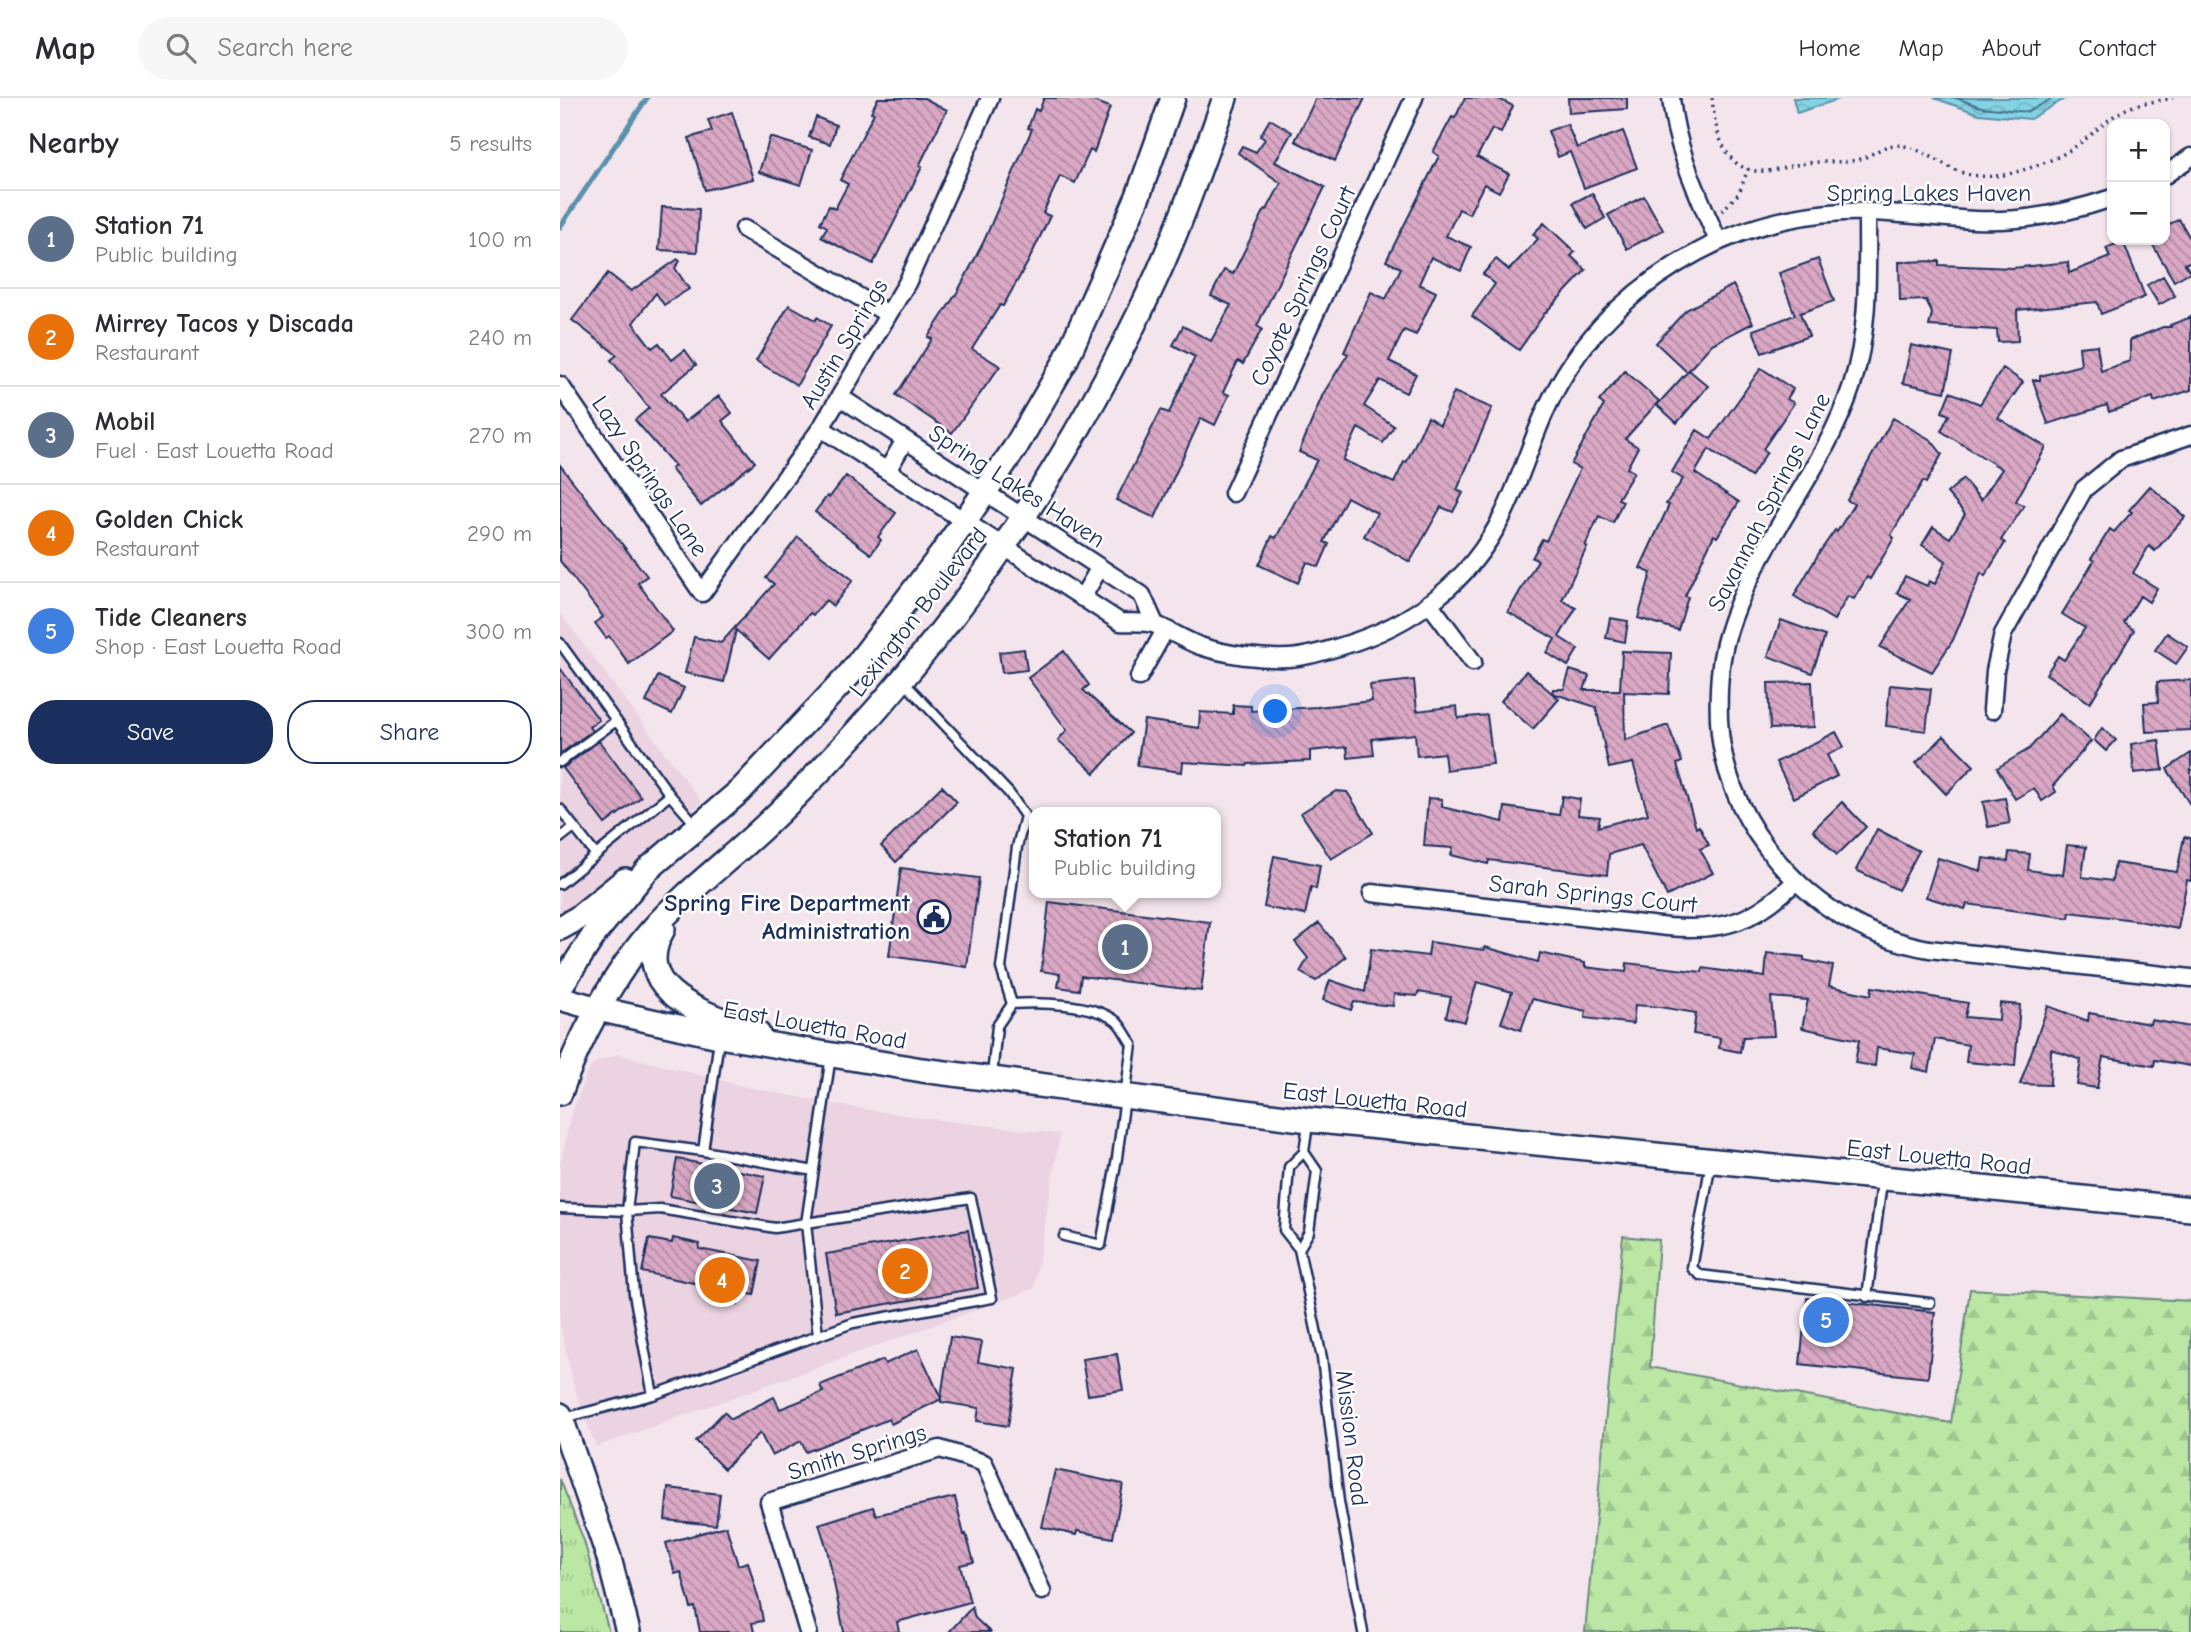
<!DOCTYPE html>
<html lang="en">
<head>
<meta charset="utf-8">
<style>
  body { margin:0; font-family:"Comic Neue",sans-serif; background:#f7f7f7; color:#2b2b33 }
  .controls { position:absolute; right:21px; top:21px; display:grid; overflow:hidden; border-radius:14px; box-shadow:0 2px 5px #0004 }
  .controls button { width:63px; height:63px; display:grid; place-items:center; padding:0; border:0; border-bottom:2px solid #e1e1e2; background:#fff; color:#2b2b33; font:35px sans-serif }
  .you { position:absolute; left:716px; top:614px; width:24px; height:24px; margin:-18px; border:5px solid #fff; border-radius:50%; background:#1a73e8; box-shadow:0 0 0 10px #1a73e833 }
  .badge { display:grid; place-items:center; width:46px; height:46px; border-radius:50%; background:#1b2f5e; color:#fff; font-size:23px; font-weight:700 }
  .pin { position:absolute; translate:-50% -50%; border:4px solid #fff; box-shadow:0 2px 7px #0006 }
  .popup { position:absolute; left:469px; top:709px; width:192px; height:91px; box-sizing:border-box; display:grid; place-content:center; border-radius:14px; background:#fff; filter:drop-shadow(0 2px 5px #0005); font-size:23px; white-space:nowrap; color:#7c7c81 }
  .popup b { font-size:26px; color:#2b2b33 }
  .popup::after { content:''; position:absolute; left:50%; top:100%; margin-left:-14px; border:14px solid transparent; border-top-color:#fff }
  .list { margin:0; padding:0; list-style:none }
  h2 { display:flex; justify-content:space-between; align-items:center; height:91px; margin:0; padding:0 28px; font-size:30px }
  h2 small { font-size:23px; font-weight:400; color:#7c7c81 }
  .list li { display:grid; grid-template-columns:46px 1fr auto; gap:21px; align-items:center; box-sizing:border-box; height:98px; padding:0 28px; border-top:2px solid #e1e1e2 }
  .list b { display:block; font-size:26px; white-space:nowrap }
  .list p { margin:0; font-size:23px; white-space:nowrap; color:#7c7c81 }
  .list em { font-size:23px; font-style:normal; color:#7c7c81 }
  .actions { display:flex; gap:14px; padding:21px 28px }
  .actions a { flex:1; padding:16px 0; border:2px solid #1b2f5e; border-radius:28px; text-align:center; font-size:24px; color:#1b2f5e }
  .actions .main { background:#1b2f5e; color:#fff }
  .icon { flex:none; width:38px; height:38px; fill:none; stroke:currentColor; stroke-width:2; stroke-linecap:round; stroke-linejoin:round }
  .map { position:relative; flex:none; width:1631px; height:1534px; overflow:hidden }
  header { display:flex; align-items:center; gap:42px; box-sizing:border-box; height:98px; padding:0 35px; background:#fff; border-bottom:2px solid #e1e1e2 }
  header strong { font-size:33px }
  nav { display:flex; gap:38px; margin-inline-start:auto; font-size:24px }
  .search { width:490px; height:63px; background:#f7f7f7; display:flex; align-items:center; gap:18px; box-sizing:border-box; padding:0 24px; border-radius:38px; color:#7c7c81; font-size:26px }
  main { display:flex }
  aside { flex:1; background:#fff }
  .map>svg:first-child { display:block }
  .built { fill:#ecd3e1 }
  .grass { fill:url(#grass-tufts); stroke:#6b8a80; stroke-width:2 }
  .forest { fill:url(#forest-firs); stroke:#6b8a80; stroke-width:2 }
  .water { fill:url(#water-waves); stroke:#5a91ad; stroke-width:2 }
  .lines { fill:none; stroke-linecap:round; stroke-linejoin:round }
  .shore { stroke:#457192; stroke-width:2 }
  .stream { stroke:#5a91ad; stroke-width:5 }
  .building { fill:url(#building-back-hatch); stroke:#1b2f5e; stroke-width:2 }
  .service-casing { stroke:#1b2f5e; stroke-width:13 }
  .minor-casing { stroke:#1b2f5e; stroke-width:21 }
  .secondary-casing { stroke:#1b2f5e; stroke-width:28 }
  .path { stroke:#1b2f5e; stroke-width:3.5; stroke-dasharray:2 5; stroke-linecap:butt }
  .service { stroke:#fff; stroke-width:8 }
  .minor { stroke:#fff; stroke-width:16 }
  .secondary { stroke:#fff; stroke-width:23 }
  .labels { text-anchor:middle; stroke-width:5; stroke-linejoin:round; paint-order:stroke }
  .street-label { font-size:24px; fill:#1b2f5e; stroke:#fff }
  .poi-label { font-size:24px; font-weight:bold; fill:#1b2f5e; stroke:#fff; text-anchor:end }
</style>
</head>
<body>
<header>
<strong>Map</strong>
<div class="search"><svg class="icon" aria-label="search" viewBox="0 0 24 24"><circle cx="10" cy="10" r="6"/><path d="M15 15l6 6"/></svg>Search here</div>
<nav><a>Home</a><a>Map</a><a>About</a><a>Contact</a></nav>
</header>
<main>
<aside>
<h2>Nearby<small>5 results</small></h2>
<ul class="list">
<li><span class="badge" style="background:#5c6f8a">1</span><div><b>Station 71</b><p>Public building</p></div><em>100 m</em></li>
<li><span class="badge" style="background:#e8710a">2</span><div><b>Mirrey Tacos y Discada</b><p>Restaurant</p></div><em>240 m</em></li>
<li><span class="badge" style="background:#5c6f8a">3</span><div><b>Mobil</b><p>Fuel · East Louetta Road</p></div><em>270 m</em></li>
<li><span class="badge" style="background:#e8710a">4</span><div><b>Golden Chick</b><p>Restaurant</p></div><em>290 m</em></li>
<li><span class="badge" style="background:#3f7fe0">5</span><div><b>Tide Cleaners</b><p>Shop · East Louetta Road</p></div><em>300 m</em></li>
</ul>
<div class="actions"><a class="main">Save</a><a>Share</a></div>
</aside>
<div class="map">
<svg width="1631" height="1534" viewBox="0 0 1631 1534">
  <defs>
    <pattern id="grass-tufts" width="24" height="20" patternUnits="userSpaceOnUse" patternTransform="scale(1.75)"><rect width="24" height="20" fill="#bbe6a3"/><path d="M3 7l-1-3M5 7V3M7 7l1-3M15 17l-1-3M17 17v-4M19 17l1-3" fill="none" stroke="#a0c68f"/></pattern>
    <pattern id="forest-firs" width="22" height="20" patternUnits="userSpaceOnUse" patternTransform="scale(1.75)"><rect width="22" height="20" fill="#bbe6a3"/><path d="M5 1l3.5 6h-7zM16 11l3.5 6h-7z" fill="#a0c68f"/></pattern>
    <pattern id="water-waves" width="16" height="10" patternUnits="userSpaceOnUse" patternTransform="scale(1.75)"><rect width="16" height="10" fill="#84d3e1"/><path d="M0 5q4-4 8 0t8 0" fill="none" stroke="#71b5c3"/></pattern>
    <pattern id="building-back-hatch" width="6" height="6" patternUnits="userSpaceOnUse" patternTransform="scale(1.75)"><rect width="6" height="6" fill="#daa8c4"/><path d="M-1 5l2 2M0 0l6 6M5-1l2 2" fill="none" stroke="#b089a2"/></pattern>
  </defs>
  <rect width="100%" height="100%" fill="#f4e5ed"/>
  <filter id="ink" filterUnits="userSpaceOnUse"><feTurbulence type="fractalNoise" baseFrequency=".0143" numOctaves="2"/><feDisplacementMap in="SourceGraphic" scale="14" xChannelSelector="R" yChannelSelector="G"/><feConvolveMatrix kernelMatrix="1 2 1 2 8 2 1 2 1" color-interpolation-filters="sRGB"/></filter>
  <g filter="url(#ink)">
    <path class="built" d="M0 515 142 704 82 759 0 820Z
      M58 956 187 989 290 1009 364 1020 500 1036 474 1191 36 1349 14 1289 0 1226V1068L10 1020 26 977 34 965Z"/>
    <path class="grass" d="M0 1381 24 1443 49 1534H0Z"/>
    <path class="forest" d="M1063 1138 1099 1142 1090 1269 1391 1325 1410 1191 1631 1203V1534H1025Z"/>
    <path class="water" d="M1233 0H1282L1237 15Z
      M1374 0H1506L1470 21 1419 16Z"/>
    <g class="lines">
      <path class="shore" d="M1396 0 1421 9 1468 14 1493 0"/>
      <path class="stream" d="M0 129 87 0"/>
    </g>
    <path class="building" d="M318 0H364L387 12 359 68 362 69 313 166 261 139 267 129 260 125 269 108 275 111 288 86 280 82 314 15 311 14Z
      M484 0H525L550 9 534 54 530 52 515 85 500 78 483 115 490 118 468 164 443 208 440 207 412 251 440 268 392 335 336 297 372 241 368 239 398 193 424 143 472 31 468 30 475 11 479 13Z
      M756 0H805L775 63 735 43Z
      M905 0H937L953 8 941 35 932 31 917 59 949 76 939 94 924 86 909 116 899 111 886 138 911 149 901 173 871 159 859 186 876 194 856 237 844 232 829 263 856 276 846 295 820 282 804 308 834 328 823 345 798 330 783 362 834 385 844 364 846 365 868 319 880 327 894 294 932 310 897 392 903 395 893 414 881 409 850 464 804 438 817 415 787 399 764 444 769 446 759 469 747 464 738 485 699 467 712 438 716 440 757 362 739 354 763 296 788 256 784 254 811 194 826 201 841 170 826 163 879 58 873 54 892 19 895 20Z
      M1008 0H1067V11L1009 15Z
      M172 14 193 81 145 92 129 40 152 33 148 22Z
      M256 19 276 27 270 46 249 39Z
      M710 21 732 34 715 64 765 89 697 228 702 231 683 266 678 263 663 294 669 297 655 327 641 320 595 420 556 402 601 312 609 315 635 259 613 247 623 228 651 243 671 207 651 198 664 172 673 176 705 111 707 112 721 85 678 55 682 48 696 54 705 41 700 38Z
      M1007 26 1017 50 1063 33 1077 70 1024 90 1010 54 998 59 988 33Z
      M210 39 252 52 241 87 199 74Z
      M1032 95 1045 120 1027 131 1013 105Z
      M1084 98 1103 132 1067 151 1048 117Z
      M102 109 139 111 137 154 99 152Z
      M1619 121 1631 142V163L1625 166 1630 174 1614 183 1590 142H1605V129Z
      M984 125 1015 154 1011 158 1026 172 985 215 959 252 912 218 935 186 923 176 936 161 949 172 978 141 973 136Z
      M1563 143 1585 199 1541 216 1537 204 1457 212 1458 243 1438 244 1437 232 1369 228 1372 215 1366 202 1340 203 1339 164 1379 163V167L1453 170 1508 164 1509 175 1550 159 1546 150Z
      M118 161 120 163 115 170 129 191 104 207 96 195 73 225 92 250 99 245 112 262 125 252 136 267 101 296 125 324 159 298 172 315 162 323 195 364 141 408 111 371 115 368 75 322 89 310 51 262 57 257 12 222 48 175 71 193Z
      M1258 161 1274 203 1240 215 1249 238 1202 255 1193 232 1235 217 1219 175Z
      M1603 178 1615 198 1599 207 1587 187Z
      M1173 187 1193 225 1152 246 1127 274 1096 245 1126 212Z
      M229 207 256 222 257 219 271 228 237 287 196 263Z
      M1631 219V292L1594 304 1593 299 1549 314 1547 307 1488 326 1473 282H1480V278L1521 267 1519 249 1537 247 1541 273 1570 263V242L1603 229H1611L1610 227Z
      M1351 247 1393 256 1385 294 1343 285Z
      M1201 270 1233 291 1227 301 1234 305 1203 351 1207 354 1191 379 1149 351 1135 375 1179 404 1157 439 1154 437 1125 498 1128 499 1118 532 1078 520 1091 475 1080 470 1109 407 1106 406 1123 381 1112 374 1137 332 1151 341Z
      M1443 270 1463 284 1438 320 1486 349 1456 403 1464 408 1441 442 1445 445 1425 478 1421 475 1393 542 1372 574 1320 549 1350 501 1337 495 1345 478 1367 488 1369 483 1375 486 1386 463 1362 447 1373 429 1390 440 1405 416 1387 395 1403 381 1421 402 1442 371 1381 333 1389 317 1382 314 1390 294 1420 306Z
      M1129 272 1148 288 1117 325 1097 307Z
      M1065 273 1099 303 1065 341 1078 349 1067 370 1074 374 1058 401 1063 403 1053 425 1039 418 1025 448 1027 449 1002 502 1016 510 999 539 1018 551 1008 568 987 555 995 541 948 514 978 462 972 460 982 441 986 443 1020 371 1011 366 1044 307 1039 303Z
      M1333 320 1371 342 1382 356 1366 385 1363 383 1331 437 1334 440 1310 481 1307 479 1294 501 1288 498 1274 522 1234 498 1259 455 1275 432 1277 434 1294 406 1287 402Z
      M0 367 87 478 78 485 113 533 69 566 49 538 46 540 35 525 43 519 0 463Z
      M286 378 336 415 318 439 321 442 311 456 255 414 267 398 269 400Z
      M1590 388 1625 419 1595 453 1589 448 1573 475 1597 490 1589 504 1580 498 1564 525 1574 532 1530 605 1486 576 1498 558 1504 562 1525 530 1502 516 1534 463 1531 461 1550 431 1554 434 1572 414 1569 412Z
      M238 439 293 482 273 508 266 502 253 517 250 515 209 561 176 532 164 584 125 575 134 539 161 545 214 486 206 480Z
      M1050 520 1068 523 1065 544 1046 540Z
      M1221 522 1265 538 1252 575 1208 558Z
      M1607 535 1628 549 1616 566 1595 552Z
      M464 551 467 572 442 575 439 554Z
      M504 553 529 587 523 592 571 635 535 675 498 642 507 632 468 580Z
      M1062 553 1111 555 1109 596 1064 594 1065 642 1108 627 1122 664 1117 666 1136 730 1139 728 1149 747 1140 751 1153 775 1107 798 1081 747 1049 756 1047 777 929 762 928 766 891 757 893 750 864 748 868 700 882 701V709L943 724 945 709 999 717 1002 698 1020 701 1018 717 1040 719 1038 729 1088 716 1073 665 1049 670 1036 609 992 595 993 591H1004L1010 572 1029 578 1024 592H1060Z
      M0 570 39 622 29 629 32 633 0 656Z
      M966 573 999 601 973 631 941 603Z
      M98 578 124 590 112 616 86 604Z
      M854 582 857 613 897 608 898 620 927 617 933 666 886 672 884 655 857 658 855 636 812 641 814 657 788 660 787 649 750 653V663L688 666 687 668 623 664 622 674 577 668 584 622 639 630 640 614 673 616V607L691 608V613L757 609 812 603 810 587Z
      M1631 582V632L1586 634 1584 605 1598 604 1597 584Z
      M1252 584 1254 629 1210 631 1208 585Z
      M1330 587 1371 591 1366 633 1326 628Z
      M1500 616 1531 643 1493 688 1496 694 1482 703 1474 690 1455 701 1437 670 1469 651Z
      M1542 630 1556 642 1546 653 1534 642Z
      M1276 634 1284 649 1267 657 1277 678 1234 700 1216 664Z
      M1384 638 1414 668 1386 696 1356 665Z
      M1599 642 1603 672 1574 675 1571 646Z
      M39 643 81 699 45 726 3 670Z
      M1631 655V708L1607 671Z
      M382 688 397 704 336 764 321 748Z
      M776 693 787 694 813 735 771 761 741 715Z
      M1445 700 1450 725 1428 729 1423 704Z
      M1282 704 1306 729 1277 757 1253 732Z
      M1317 731 1359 753 1338 792 1296 772Z
      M1624 739 1631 740V783L1627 782 1618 831 1574 822 1510 814 1509 820 1407 806 1405 811 1366 799 1378 760 1421 773 1423 760 1448 763 1449 754 1470 756 1468 772 1503 777 1507 747 1526 749 1522 779 1552 783 1555 765 1617 774Z
      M714 758 760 767 756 791 751 789 745 817 704 809Z
      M341 770 419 780 407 869 329 858Z
      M489 804 650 824 641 893 521 878 519 892 498 889 500 876 481 873Z
      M759 825 786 859 756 883 740 874 748 860 735 844Z
      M870 844 924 852 925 849 978 864 980 855 1025 865V869L1066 874 1067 865 1142 874 1143 870 1205 879 1207 855 1244 859V862L1273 868 1269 888 1311 897 1312 889 1408 905 1405 919 1439 922 1440 905 1460 907 1455 968 1406 964 1408 947 1375 941 1369 974 1352 970 1355 956 1317 950 1315 968 1295 965 1299 942 1242 930 1248 902 1211 899 1214 938 1183 939 1180 954 1159 950 1160 940 1133 936 1136 915 1100 909 1075 907 1073 926 1025 920 1026 913 972 901 961 932 941 925 952 894 917 884 905 924 886 919 891 899 858 894 857 898 834 896 833 908 794 904 791 912 763 902 770 882 805 894 811 851 868 858Z
      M1488 908 1528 923 1529 915 1590 926 1591 922 1631 929V968L1595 962 1594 968 1543 959 1537 990 1517 987 1521 962 1491 951 1490 987 1460 986Z
      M117 1061 205 1078 197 1115 110 1098Z
      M408 1132 418 1190 276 1215 266 1156Z
      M113 1140 140 1146 139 1151 201 1163 194 1197 180 1194 178 1207 145 1201 148 1188 82 1174 89 1141 112 1145Z
      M1247 1200 1375 1214 1368 1280 1240 1266Z
      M390 1239 422 1244 418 1264 457 1271 448 1328 417 1323 419 1310 381 1304V1301L331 1326 329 1321 246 1354 241 1343 212 1358 200 1335 164 1371 136 1343 164 1314 171 1321 214 1299 220 1311 263 1294 260 1287 323 1262 325 1266 358 1251 381 1300Z
      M557 1256 563 1292 528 1297 522 1261Z
      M495 1372 563 1386 553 1440 517 1433 516 1437 482 1429Z
      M108 1390 160 1396 156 1427 105 1422Z
      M395 1399 404 1437 406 1436 414 1464 400 1467 410 1504 337 1524 339 1534H284L267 1451 259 1426 313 1409 316 1417Z
      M166 1428 178 1467 188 1464 200 1506 203 1523 192 1525 194 1534H140L135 1509 131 1510 121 1474 115 1476 106 1445Z
      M412 1509 415 1520 430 1534H389Z"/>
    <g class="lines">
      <defs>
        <path id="service" d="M0 545 110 697
          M342 582 449 695 465 718 457 749 441 870 452 906
          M0 664 56 623
          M0 711 36 757
          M0 740 14 729
          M0 786 110 697 137 728
          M432 978 437 928 452 906C479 904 533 905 556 923 562 928 567 939 572 946L557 1060 541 1147 504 1138
          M748 1026 744 1054 729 1069 724 1132 739 1151 762 1260 779 1404 803 1534
          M143 1053 159 942
          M1151 1064 1132 1170 1140 1177 1370 1205
          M0 1110 67 1113 100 1111 215 1130 246 1125 271 958
          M739 1151 749 1134 757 1073 744 1054
          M1307 1199 1322 1084
          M93 1297 74 1196 67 1113 75 1044 143 1053 254 1073
          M4 1320 93 1297 293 1225 432 1200 411 1100 246 1125 258 1238"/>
        <path id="minor" d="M1111 0C1116 52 1138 96 1158 143
          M1605 77 1631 59
          M1307 114C1307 172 1310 231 1292 287 1263 377 1193 448 1167 538 1159 565 1158 595 1159 622 1161 668 1179 714 1207 750 1248 803 1302 839 1369 851L1631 880
          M184 131 328 216
          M0 287 142 495 261 330 347 185 430 0
          M280 299 582 497 595 526
          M261 330 560 524C571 525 586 523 596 527 611 533 624 542 640 548 667 557 701 561 729 560 748 559 765 553 782 548 852 527 909 485 942 419 964 375 975 328 999 286 1031 229 1081 184 1138 154 1182 130 1232 117 1283 114 1327 112 1371 120 1415 122 1462 124 1508 115 1552 100
          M327 373 345 342
          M673 395 854 0
          M522 500 540 469
          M869 505 913 564
          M579 579 605 532
          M1432 612 1435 573 1443 536 1524 391 1561 361 1631 337
          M812 795 1108 829C1165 834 1195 823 1236 783
          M248 1534 209 1404 380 1351 424 1365 482 1493"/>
        <path id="secondary" d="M0 830 18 820 65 782
          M103 831C66 897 153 917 198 936
          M0 889 36 834 87 772 180 693 289 577 381 457 455 350 505 264 546 172 578 98 613 0
          M0 900 38 911 159 938 362 972 749 1022 1631 1111
          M0 995C18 942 55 874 92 832 127 792 171 761 209 724 247 688 283 649 318 610 430 481 524 337 595 182 622 123 643 61 665 0
          M0 1317 49 1460 68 1534"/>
      </defs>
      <use href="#service" class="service-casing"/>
      <use href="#minor" class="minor-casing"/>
      <use href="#secondary" class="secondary-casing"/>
      <path class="path" d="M1152 0C1155 31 1163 76 1205 73 1217 72 1229 68 1241 66 1260 62 1281 66 1300 61 1311 58 1322 48 1334 47 1360 47 1380 67 1403 75 1419 80 1440 79 1456 74 1474 69 1494 62 1510 52 1527 42 1540 27 1557 16 1573 5 1594 4 1613 0
        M1162 113 1179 95 1188 71"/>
      <use href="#service" class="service"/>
      <use href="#minor" class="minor"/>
      <use href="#secondary" class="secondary"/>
    </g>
  </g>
  <defs>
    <symbol id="civic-ring" viewBox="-11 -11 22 22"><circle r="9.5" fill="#fff" stroke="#1b2f5e" stroke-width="1.5"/><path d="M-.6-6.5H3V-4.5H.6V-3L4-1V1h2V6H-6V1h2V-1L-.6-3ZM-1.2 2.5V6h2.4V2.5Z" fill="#1b2f5e"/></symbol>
  </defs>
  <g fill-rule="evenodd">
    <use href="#civic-ring" x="355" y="800" width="38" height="38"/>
  </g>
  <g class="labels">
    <g class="street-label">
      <text x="1369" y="103">Spring Lakes Haven</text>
      <text transform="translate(743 188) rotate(-65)" y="8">Coyote Springs Court</text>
      <text transform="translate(284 246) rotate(-59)" y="8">Austin Springs</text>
      <text transform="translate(90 378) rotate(56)" y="8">Lazy Springs Lane</text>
      <text transform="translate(457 388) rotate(33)" y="8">Spring Lakes Haven</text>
      <text transform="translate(1209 404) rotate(-63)" y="8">Savannah Springs Lane</text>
      <text transform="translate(358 514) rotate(-52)" y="8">Lexington Boulevard</text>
      <text transform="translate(1033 796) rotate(6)" y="8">Sarah Springs Court</text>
      <text transform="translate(255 927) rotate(10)" y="8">East Louetta Road</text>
      <text transform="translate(815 1002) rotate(6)" y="8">East Louetta Road</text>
      <text transform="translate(1379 1059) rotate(6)" y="8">East Louetta Road</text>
      <text transform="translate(792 1340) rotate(83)" y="8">Mission Road</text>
      <text transform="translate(297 1354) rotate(-17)" y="8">Smith Springs</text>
    </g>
    <g class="poi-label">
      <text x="350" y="813">Spring Fire Department<tspan x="350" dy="28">Administration</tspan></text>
    </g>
  </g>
</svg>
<div class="controls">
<button>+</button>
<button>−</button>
</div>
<div class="you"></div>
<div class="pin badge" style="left:565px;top:849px;background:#5c6f8a">1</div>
<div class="popup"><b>Station 71</b>Public building</div>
<div class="pin badge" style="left:345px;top:1173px;background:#e8710a">2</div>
<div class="pin badge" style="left:157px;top:1088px;background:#5c6f8a">3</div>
<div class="pin badge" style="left:162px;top:1182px;background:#e8710a">4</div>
<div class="pin badge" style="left:1266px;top:1222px;background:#3f7fe0">5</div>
</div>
</main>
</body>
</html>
